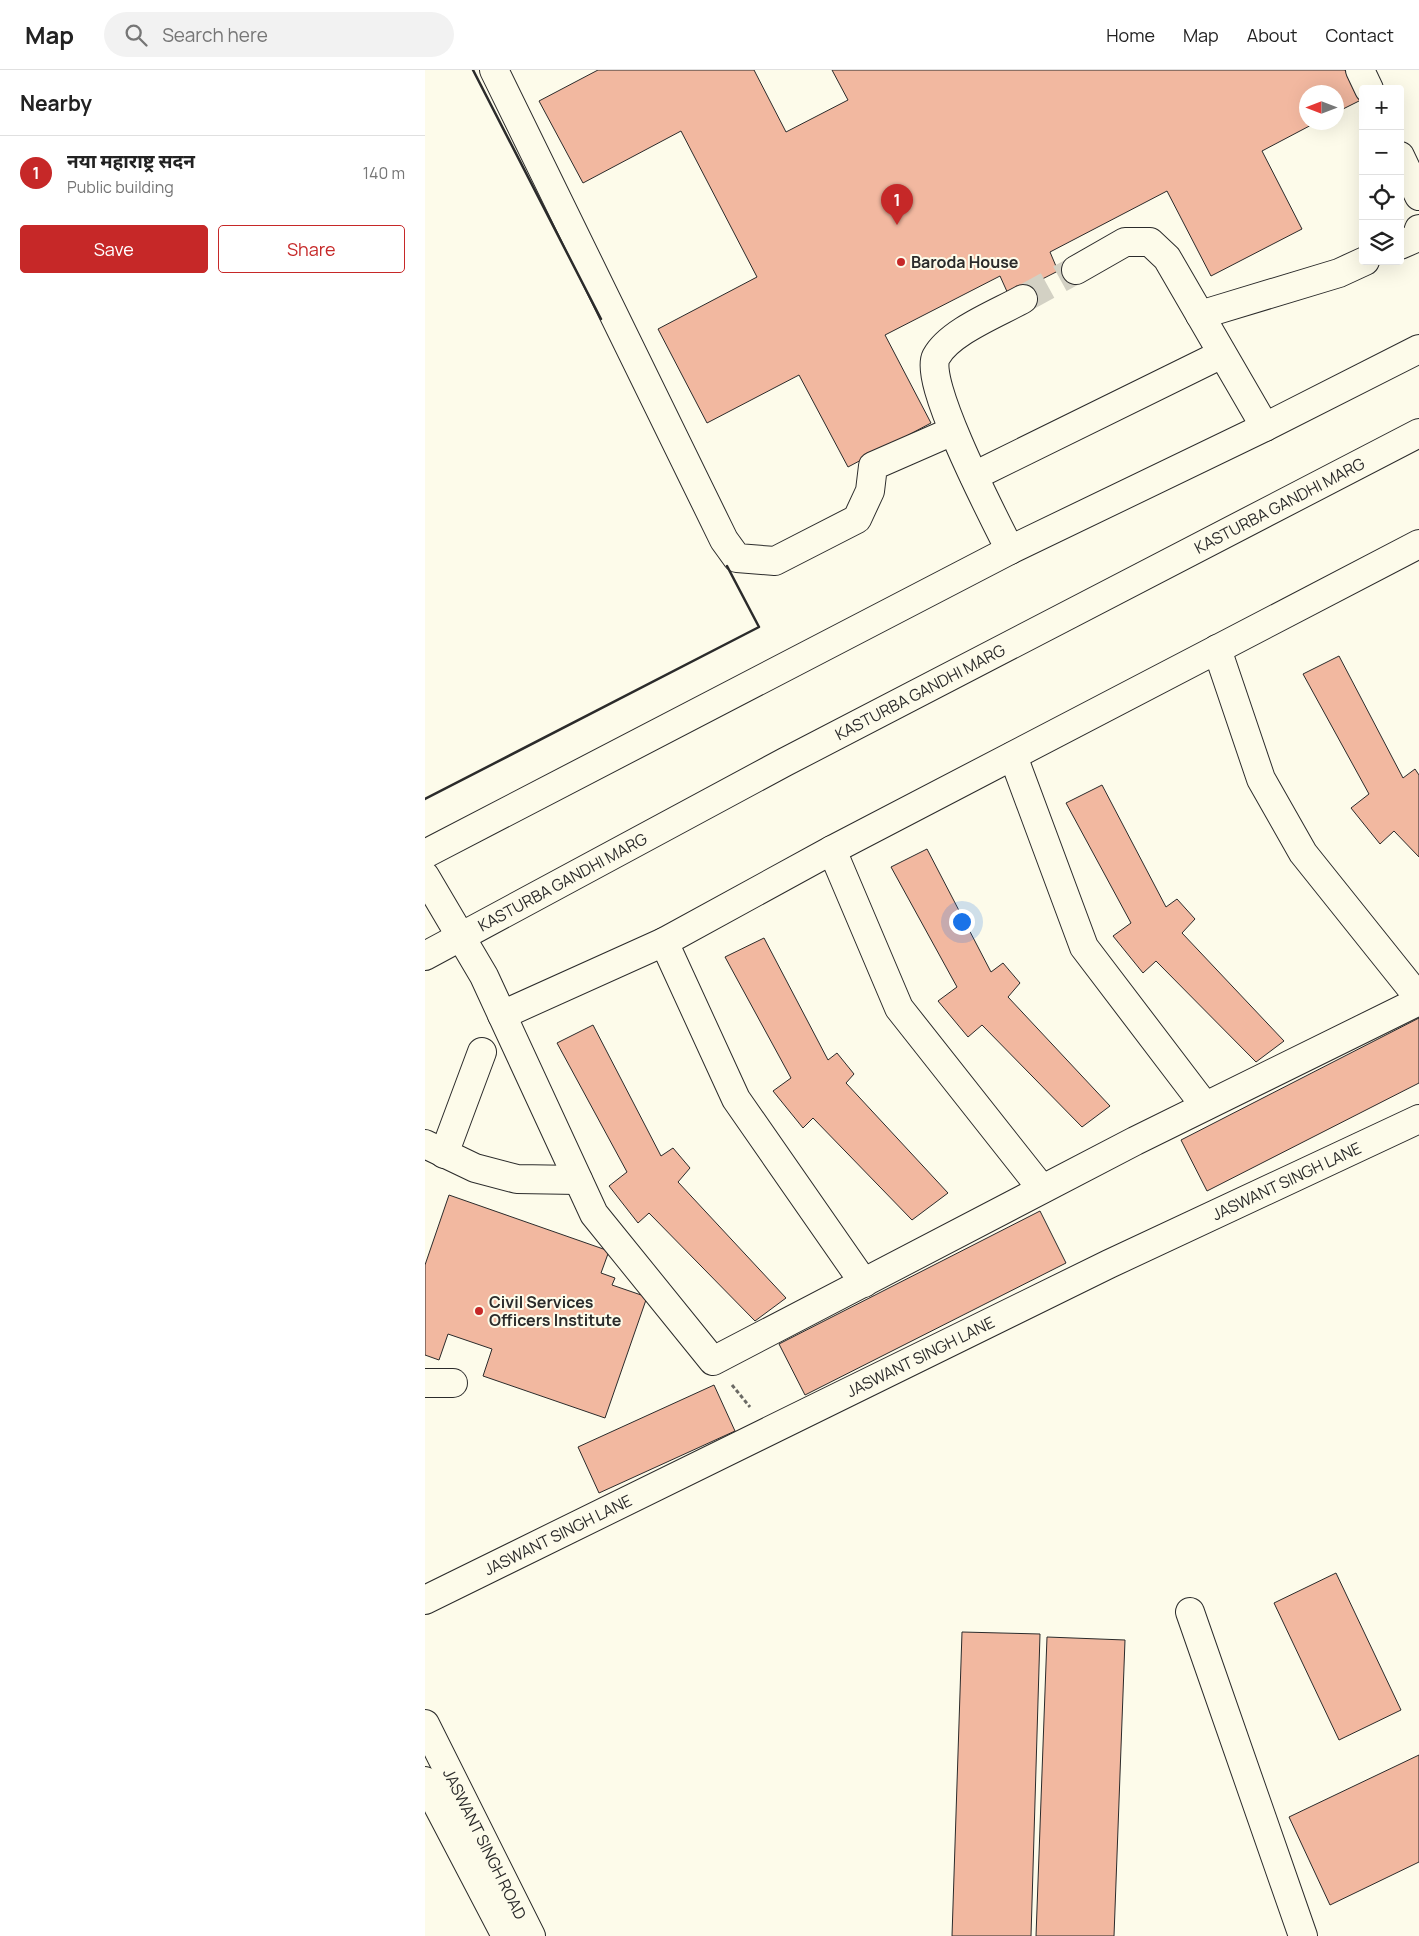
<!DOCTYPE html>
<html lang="en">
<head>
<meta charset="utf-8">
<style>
  body { margin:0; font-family:Manrope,"Noto Sans Devanagari",sans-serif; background:#f2f2f2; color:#222 }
  .controls { position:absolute; right:15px; top:15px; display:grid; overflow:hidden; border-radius:5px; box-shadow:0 5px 20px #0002 }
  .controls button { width:45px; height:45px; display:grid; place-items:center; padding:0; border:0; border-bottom:1px solid #e0e0e0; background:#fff; color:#222; font:25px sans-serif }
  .compass { position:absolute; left:874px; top:15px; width:45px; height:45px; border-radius:50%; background:#fff; box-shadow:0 5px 20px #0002; rotate:270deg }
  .you { position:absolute; left:536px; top:851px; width:18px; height:18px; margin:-12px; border:4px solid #fff; border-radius:50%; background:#1a73e8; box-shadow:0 0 0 8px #1a73e833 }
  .badge { display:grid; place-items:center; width:32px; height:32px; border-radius:50%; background:#c62828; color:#fff; font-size:16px; font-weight:700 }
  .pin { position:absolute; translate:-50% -41px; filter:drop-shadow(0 1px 2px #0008) }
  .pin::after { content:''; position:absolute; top:26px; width:18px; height:15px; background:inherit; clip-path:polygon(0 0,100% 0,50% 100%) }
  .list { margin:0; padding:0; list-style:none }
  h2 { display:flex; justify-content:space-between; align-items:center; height:65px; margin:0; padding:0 20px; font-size:21px }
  h2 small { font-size:16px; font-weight:400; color:#767676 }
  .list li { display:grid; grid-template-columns:32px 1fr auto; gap:15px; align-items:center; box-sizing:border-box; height:75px; padding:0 20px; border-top:1px solid #e0e0e0 }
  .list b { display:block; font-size:19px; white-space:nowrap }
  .list p { margin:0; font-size:16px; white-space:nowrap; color:#767676 }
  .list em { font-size:16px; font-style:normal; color:#767676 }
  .actions { display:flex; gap:10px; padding:15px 20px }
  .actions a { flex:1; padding:11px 0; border:1px solid #c62828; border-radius:5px; text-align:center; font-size:18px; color:#c62828 }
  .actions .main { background:#c62828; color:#fff }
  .icon { flex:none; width:28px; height:28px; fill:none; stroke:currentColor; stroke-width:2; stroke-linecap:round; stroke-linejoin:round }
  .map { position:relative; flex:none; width:994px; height:1866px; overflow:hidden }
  header { display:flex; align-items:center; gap:30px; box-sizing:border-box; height:70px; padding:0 25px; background:#fff; border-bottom:1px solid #e0e0e0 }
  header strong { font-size:24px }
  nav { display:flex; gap:28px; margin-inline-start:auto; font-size:18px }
  .search { width:350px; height:45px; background:#f2f2f2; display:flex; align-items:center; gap:12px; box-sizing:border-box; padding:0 18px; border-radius:28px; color:#767676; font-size:19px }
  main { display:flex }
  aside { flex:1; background:#fff }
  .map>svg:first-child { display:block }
  .building { fill:#f2b8a0; stroke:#2b2b2b }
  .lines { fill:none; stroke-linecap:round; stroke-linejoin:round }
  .minor-tunnel { stroke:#d3d1c4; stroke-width:28; stroke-dasharray:28 14; stroke-linecap:butt }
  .minor-casing { stroke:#2b2b2b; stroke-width:30 }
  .major-casing { stroke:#2b2b2b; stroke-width:30 }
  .path { stroke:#6a6964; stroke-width:3; stroke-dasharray:4 2.5; stroke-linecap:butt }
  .minor { stroke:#fdfbea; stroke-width:28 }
  .major { stroke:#fdfbea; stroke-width:28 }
  .wall { stroke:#2b2b2b; stroke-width:2.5 }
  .poi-dot { fill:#c62828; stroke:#fdfbea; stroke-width:2 }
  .labels { text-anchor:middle; stroke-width:4; stroke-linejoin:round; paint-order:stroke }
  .poi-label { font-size:16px; font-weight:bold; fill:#2b2b2b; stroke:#fdfbea; text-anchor:start }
  .street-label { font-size:16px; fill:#2b2b2b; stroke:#fdfbea }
</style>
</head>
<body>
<header>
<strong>Map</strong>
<div class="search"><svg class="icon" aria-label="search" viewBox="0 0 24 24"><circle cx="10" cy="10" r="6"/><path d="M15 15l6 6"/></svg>Search here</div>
<nav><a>Home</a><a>Map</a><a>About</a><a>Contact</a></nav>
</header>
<main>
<aside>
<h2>Nearby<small></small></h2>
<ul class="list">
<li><span class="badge">1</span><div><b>नया महाराष्ट्र सदन</b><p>Public building</p></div><em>140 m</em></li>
</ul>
<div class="actions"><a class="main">Save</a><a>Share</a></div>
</aside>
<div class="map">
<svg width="994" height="1866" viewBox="0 0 994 1866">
  <rect width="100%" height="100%" fill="#fdfbea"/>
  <path class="building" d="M173 0H329L361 62 423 30 407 0H920L936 30 912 42V22H882V52H892L837 81 877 159 786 206 742 121 625 182 633 201 584 226 575 206 460 265 506 353 423 397 374 305 282 353 233 259 332 207 256 61 158 113 114 31Z
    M914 586 978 708 990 699 994 705V787L969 761 955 774 926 738 944 724 878 604Z
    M677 715 741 837 752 829 770 849 757 863 859 971 831 992 731 891 718 903 688 866 706 853 641 733Z
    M502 779 566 902 578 893 595 913 583 927 685 1036 657 1057 557 955 543 967 513 931 532 917 466 797Z
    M339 868 403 990 412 983 429 1004 421 1013 523 1123 487 1150 388 1048 378 1058 348 1021 366 1008 300 887Z
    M994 948V1013L782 1121 756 1070Z
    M168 955 236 1086 248 1078 265 1098 253 1112 361 1228 330 1251 224 1143 213 1153 184 1116 202 1102 132 973Z
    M24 1125 184 1181 176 1203 190 1208 187 1215 222 1227 180 1348 58 1306 67 1279 23 1264 14 1290 0 1285V1195Z
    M615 1141 641 1193 380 1325 354 1274Z
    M289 1315 310 1361 174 1423 153 1377Z
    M911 1503 976 1640 914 1670 849 1533Z
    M537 1562 615 1564 606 1866H527Z
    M622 1567 700 1570 689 1866H611Z
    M994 1685V1792L905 1835 864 1747Z"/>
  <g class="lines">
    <path class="minor-tunnel" d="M598 229 651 200"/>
    <defs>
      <g id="minor">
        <path d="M69 0 299 470 312 488 350 491 432 449 445 421 448 396 528 361"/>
        <path d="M935 0 944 19"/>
        <path d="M975 86 994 126"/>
        <path d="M975 175 991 168 994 159"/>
        <path d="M651 200 700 172H725L742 188 840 357"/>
        <path d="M775 245 914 203 940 191"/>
        <path d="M549 406 797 284"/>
        <path d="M585 480C570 450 498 312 511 287 524 262 573 243 598 229"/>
        <path d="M792 579 836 709 878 783 994 928"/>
        <path d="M588 686 659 877 780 1036"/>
        <path d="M407 780 474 938 617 1119"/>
        <path d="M0 806 59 906 169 1144 288 1291 710 1071 994 931"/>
        <path d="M239 872 311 1029 439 1213"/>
        <path d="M77 945 239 872 407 780 994 474"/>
        <path d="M0 1074 50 1098 92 1109 153 1110"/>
        <path d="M19 1084 57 982"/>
        <path d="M0 1313H28"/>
        <path id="s1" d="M0 1530 684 1194 994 1049"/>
        <path d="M765 1542 878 1866"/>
        <path id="s2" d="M0 1654 106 1866"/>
        <path d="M0 1711 81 1866"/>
      </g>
      <g id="major">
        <path d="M0 784 585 480 840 357 994 279"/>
        <path id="s3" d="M0 886 360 692 994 363"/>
      </g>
    </defs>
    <use href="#minor" class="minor-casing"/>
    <use href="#major" class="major-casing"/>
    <path class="path" d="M307 1315 325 1337"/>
    <use href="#minor" class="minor"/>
    <use href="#major" class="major"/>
    <path class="wall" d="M48 0 176 249
      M0 729 334 557 302 496"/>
  </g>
  <g class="poi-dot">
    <circle cx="476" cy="192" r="5"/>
    <circle cx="54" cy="1241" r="5"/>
  </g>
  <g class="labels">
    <g class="poi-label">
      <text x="486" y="198">Baroda House</text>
      <text x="64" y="1238">Civil Services<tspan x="64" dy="18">Officers Institute</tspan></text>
    </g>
    <g class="street-label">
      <text dy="6" stroke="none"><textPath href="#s3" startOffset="966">KASTURBA GANDHI MARG</textPath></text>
      <text dy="6" stroke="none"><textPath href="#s3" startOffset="561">KASTURBA GANDHI MARG</textPath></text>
      <text dy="6" stroke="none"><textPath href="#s3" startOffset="156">KASTURBA GANDHI MARG</textPath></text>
      <text dy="6" stroke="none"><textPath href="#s1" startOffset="958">JASWANT SINGH LANE</textPath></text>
      <text dy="6" stroke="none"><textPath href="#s1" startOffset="552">JASWANT SINGH LANE</textPath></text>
      <text dy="6" stroke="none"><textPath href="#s1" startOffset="148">JASWANT SINGH LANE</textPath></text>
      <text dy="6" stroke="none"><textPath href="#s2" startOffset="134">JASWANT SINGH ROAD</textPath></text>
    </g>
  </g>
</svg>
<div class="controls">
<button>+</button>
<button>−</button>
<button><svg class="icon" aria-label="locate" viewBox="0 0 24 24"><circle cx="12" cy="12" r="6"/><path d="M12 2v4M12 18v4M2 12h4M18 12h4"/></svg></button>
<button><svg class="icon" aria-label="layers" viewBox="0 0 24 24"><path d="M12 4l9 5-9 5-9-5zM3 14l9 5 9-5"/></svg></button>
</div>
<svg class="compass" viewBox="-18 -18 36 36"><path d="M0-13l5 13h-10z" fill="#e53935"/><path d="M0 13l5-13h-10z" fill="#767676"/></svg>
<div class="you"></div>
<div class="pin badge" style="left:472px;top:155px">1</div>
</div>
</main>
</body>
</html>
